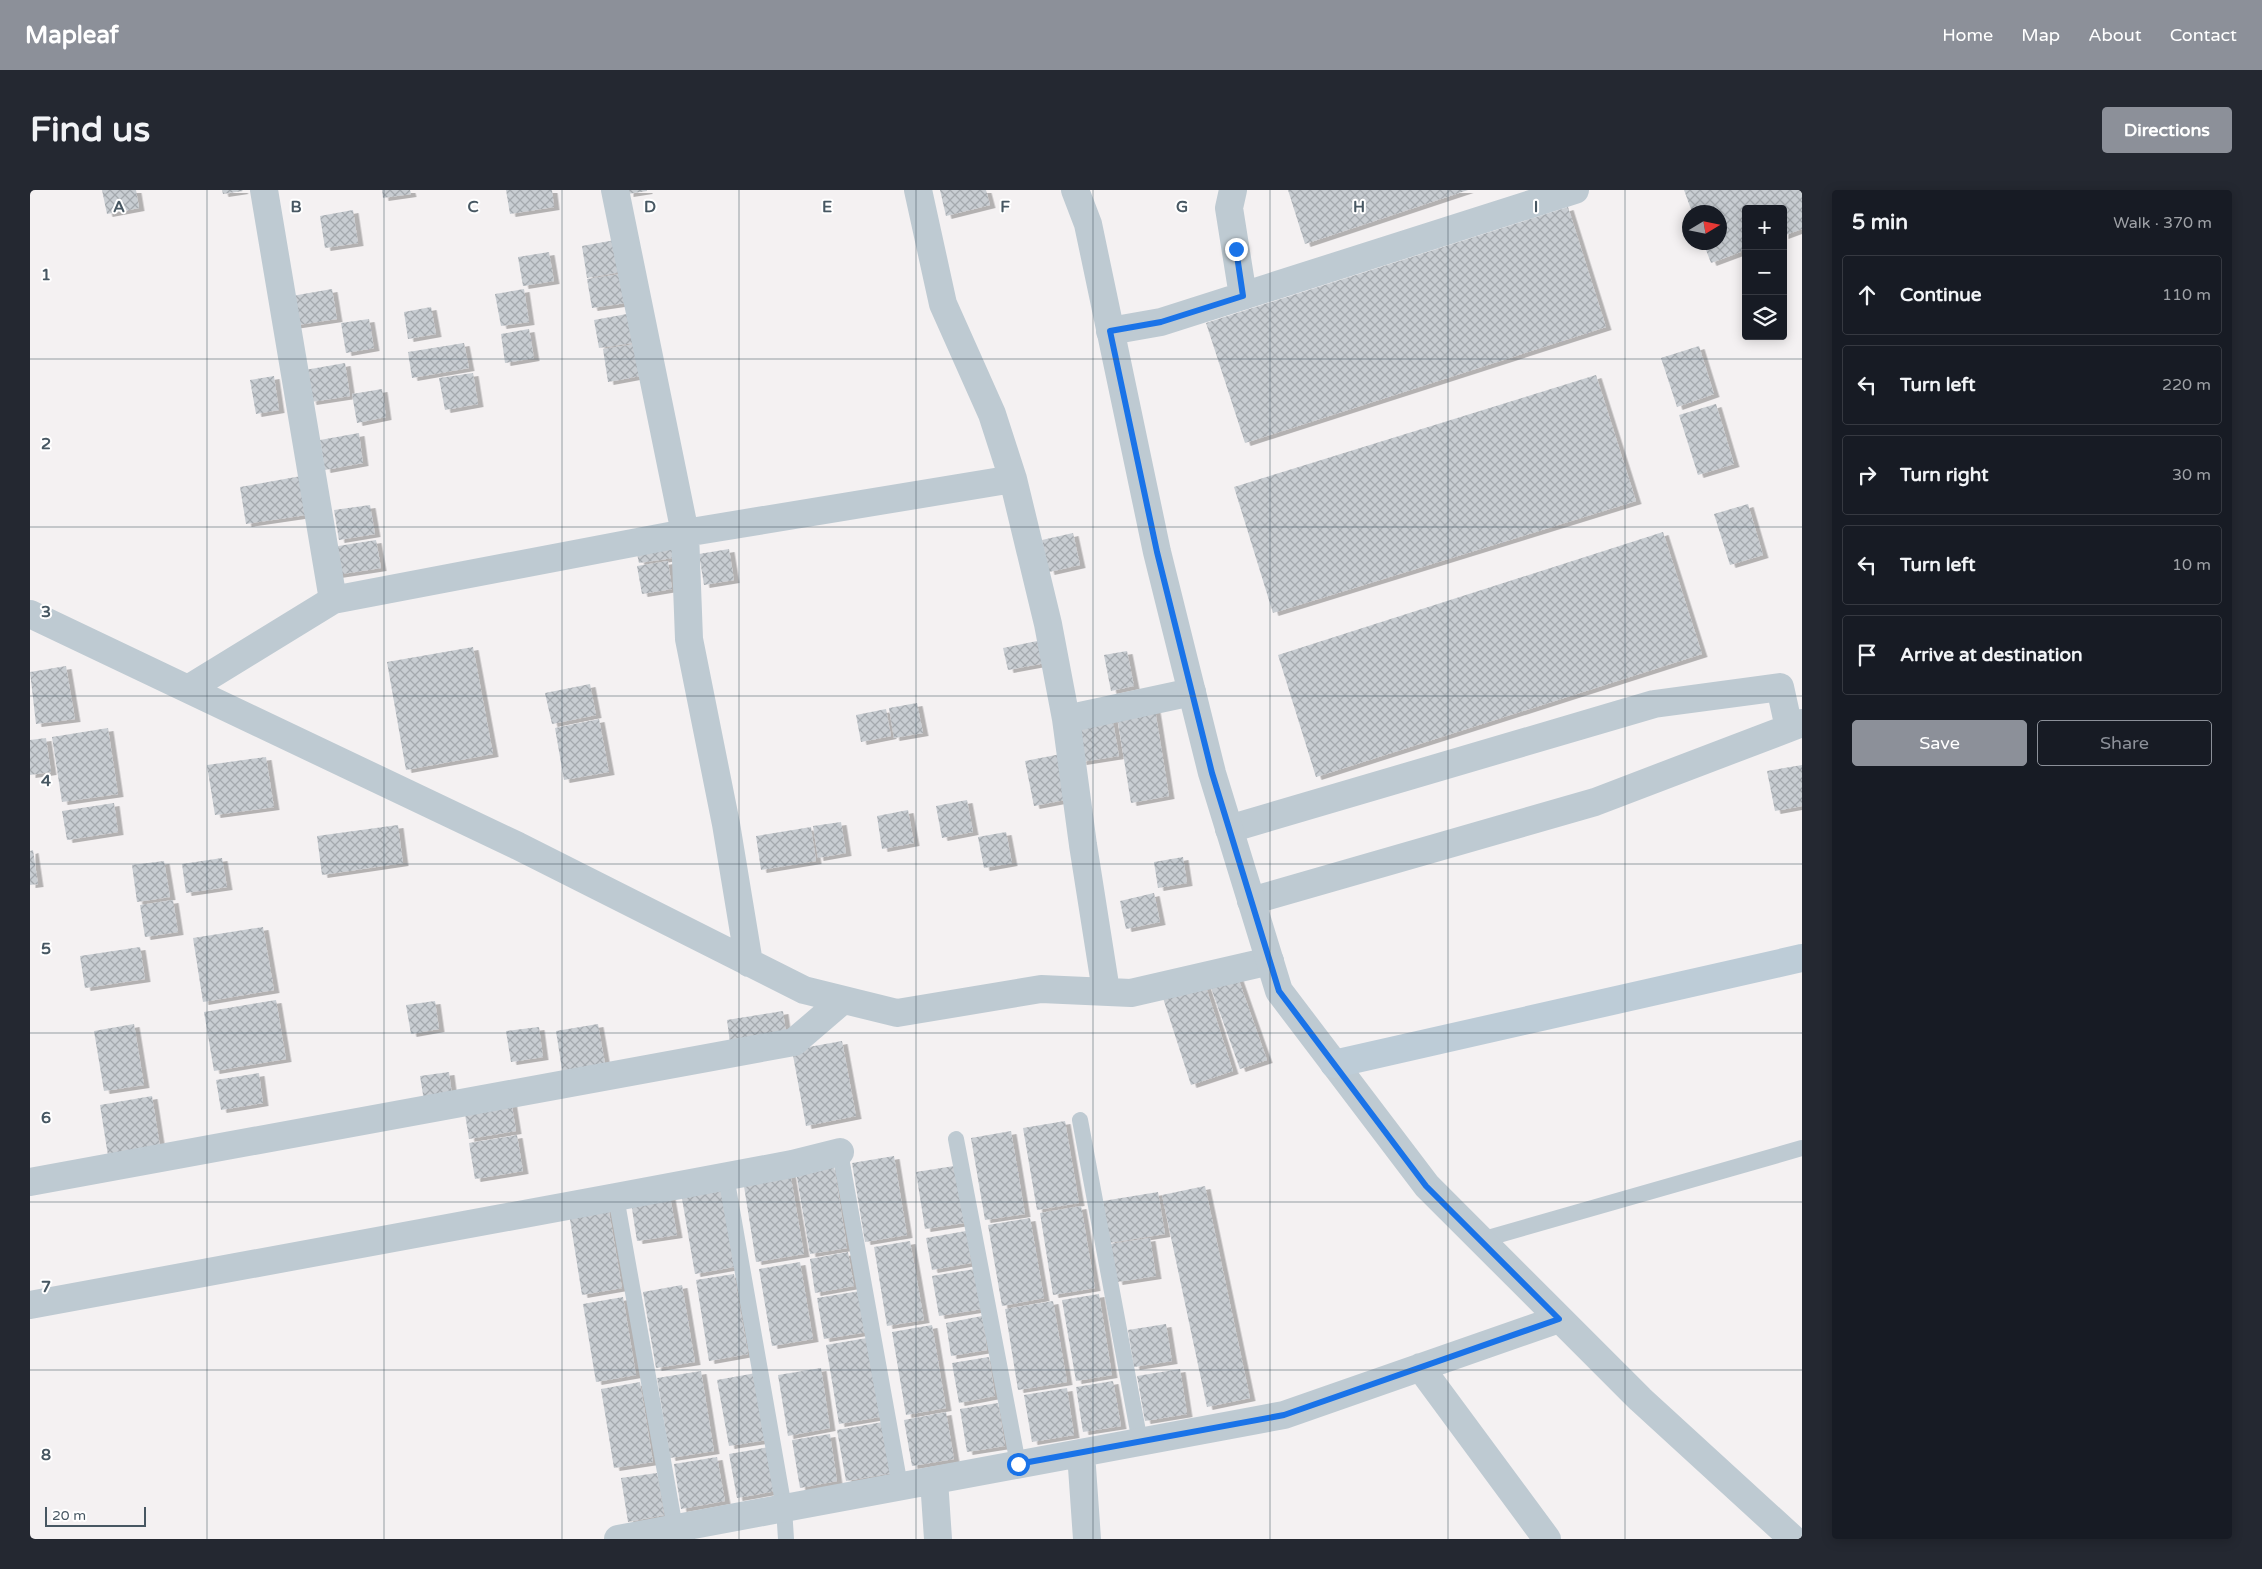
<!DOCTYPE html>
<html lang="en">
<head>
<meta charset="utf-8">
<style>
  body { margin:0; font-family:"Varela Round",sans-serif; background:#242831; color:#f1f3f6 }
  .controls { position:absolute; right:15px; top:15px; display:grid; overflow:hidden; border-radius:5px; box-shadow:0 2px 12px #0003 }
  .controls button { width:45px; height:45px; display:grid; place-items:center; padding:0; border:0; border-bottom:1px solid #363941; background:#171b24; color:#f1f3f6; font:25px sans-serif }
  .compass { position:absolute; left:1652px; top:15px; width:45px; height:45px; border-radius:50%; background:#171b24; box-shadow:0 2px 12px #0003; rotate:80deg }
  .scale { position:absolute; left:15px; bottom:12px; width:101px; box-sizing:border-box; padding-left:5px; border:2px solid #475762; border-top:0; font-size:14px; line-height:18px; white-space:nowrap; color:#475762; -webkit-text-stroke:4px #fff; paint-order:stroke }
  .stop { position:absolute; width:15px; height:15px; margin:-11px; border:4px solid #1a73e8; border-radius:50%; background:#fff }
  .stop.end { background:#1a73e8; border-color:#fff; box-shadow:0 1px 5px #0008 }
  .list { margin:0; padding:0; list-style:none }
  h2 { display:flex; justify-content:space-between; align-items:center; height:65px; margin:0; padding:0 20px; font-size:21px }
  h2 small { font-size:16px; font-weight:400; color:#9ea1a6 }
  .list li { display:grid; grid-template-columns:32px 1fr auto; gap:15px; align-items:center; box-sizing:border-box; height:80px; margin:0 10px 10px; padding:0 10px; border:1px solid #363941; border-radius:5px }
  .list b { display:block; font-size:19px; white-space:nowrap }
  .list em { font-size:16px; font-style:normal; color:#9ea1a6 }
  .actions { display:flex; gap:10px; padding:15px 20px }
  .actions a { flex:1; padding:11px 0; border:1px solid #8c9099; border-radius:5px; text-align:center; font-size:18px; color:#8c9099 }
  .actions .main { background:#8c9099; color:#fff }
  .icon { flex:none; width:28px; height:28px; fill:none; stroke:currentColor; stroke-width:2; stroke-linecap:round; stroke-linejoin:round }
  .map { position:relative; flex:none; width:1772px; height:1349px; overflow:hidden; border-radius:5px }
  header { display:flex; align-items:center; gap:30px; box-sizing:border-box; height:70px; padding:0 25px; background:#8c9099; color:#fff }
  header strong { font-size:24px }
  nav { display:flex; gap:28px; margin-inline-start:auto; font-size:18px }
  .intro { display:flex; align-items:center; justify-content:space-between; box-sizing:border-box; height:120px; padding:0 30px }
  h1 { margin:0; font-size:35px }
  .button { padding:12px 22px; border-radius:5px; background:#8c9099; color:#fff; font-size:18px; font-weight:700 }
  main { display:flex; gap:30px; padding:0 30px }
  aside { flex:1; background:#171b24; border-radius:5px; box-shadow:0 2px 12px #0003 }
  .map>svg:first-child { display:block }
  .building { fill:url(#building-cross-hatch); filter:url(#shadow) }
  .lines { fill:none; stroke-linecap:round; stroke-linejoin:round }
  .service { stroke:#becad2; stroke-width:16 }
  .minor { stroke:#becad2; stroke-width:28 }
  .tertiary { stroke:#becad2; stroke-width:28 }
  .secondary { stroke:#bdccd7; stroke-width:28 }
  .route { stroke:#1a73e8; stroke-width:6 }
  .grid { fill:none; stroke:#475762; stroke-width:1; stroke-opacity:0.55 }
  .grid-label { font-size:16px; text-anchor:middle; font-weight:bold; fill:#475762; stroke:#fff; stroke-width:4; stroke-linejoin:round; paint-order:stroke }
</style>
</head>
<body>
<header>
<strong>Mapleaf</strong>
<nav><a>Home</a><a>Map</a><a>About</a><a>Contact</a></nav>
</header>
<div class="intro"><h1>Find us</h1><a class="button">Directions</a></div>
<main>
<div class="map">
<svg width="1772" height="1349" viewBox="0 0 1772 1349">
  <defs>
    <pattern id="building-cross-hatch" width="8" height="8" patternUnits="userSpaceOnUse" patternTransform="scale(1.25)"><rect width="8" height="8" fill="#c8cdd2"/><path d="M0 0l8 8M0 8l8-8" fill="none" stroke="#a4a9ae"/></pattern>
    <filter id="shadow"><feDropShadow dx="5.5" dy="3" stdDeviation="0" flood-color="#0004"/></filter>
  </defs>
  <rect width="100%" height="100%" fill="#f4f1f2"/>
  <path class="building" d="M72 0H106L109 18 77 24Z
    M192 0H212L213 1 193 4Z
    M352 0H380L381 4 353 8Z
    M476 0H522L524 17 480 24Z
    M598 0H617V1L598 4Z
    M910 0H956L960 15 916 26Z
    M1258 0H1438L1275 54Z
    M1654 0H1772V39L1753 46V19H1716V60L1681 73 1673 52H1690V22H1662Z
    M1538 17 1576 137 1215 253 1176 133Z
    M323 20 328 53 295 58 290 26Z
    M585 50 591 82 557 88 552 56Z
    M519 62 524 91 493 96 488 67Z
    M591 84 596 113 562 118 557 89Z
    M302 99 307 129 261 136 256 107Z
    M494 99 499 132 471 136 465 104Z
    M401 117 406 144 378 149 374 122Z
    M597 124 603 153 569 158 564 130Z
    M339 129 344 158 316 163 311 133Z
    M499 139 504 168 475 173 471 144Z
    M434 153 439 178 382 188 378 162Z
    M605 154 610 186 578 192 573 159Z
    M1669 156 1684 204 1647 217 1631 168Z
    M315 173 320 206 281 212 275 180Z
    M443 183 448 214 415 220 409 188Z
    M1566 185 1606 311 1243 423 1204 297Z
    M244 186 249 220 226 224 220 190Z
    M352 199 356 227 327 233 322 204Z
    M1686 214 1704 274 1668 285 1649 225Z
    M329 243 333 273 295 280 290 250Z
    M277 285 283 324 216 334 210 297Z
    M1718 314 1733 365 1700 375 1684 324Z
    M340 315 345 344 309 350 304 320Z
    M1633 342 1672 464 1286 587 1248 465Z
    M1043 343 1050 375 1019 382 1012 350Z
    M346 350 351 378 306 385 302 357Z
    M642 353 643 368 609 373 606 359Z
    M699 359 704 390 674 395 669 364Z
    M638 371 642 399 612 404 607 376Z
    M1017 449 1021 472 978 480 973 458Z
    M443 457 463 564 376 580 357 472Z
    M1097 461 1104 496 1081 501 1074 465Z
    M36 476 45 529 6 534 0 482Z
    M560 494 566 525 522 534 515 503Z
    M887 513 893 543 864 548 859 518Z
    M856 519 861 546 831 552 826 525Z
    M1125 519 1139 606 1101 613 1087 526Z
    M1082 526 1089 566 1051 572 1044 532Z
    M569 529 579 582 534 590 525 538Z
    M78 538 88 604 32 612 22 547Z
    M16 548 21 582 0 585V550Z
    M1031 564 1040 609 1004 616 995 571Z
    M236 567 244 617 185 625 177 575Z
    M1772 575V616L1745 621 1737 581Z
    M937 610 943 642 912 648 906 616Z
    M84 613 88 642 37 650 32 621Z
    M878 620 884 653 852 659 847 626Z
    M811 632 816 663 788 668 783 636Z
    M368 635 373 673 292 685 287 646Z
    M781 637 786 671 731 680 726 646Z
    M976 642 982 673 954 678 948 647Z
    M3 660 8 694 0 695V661Z
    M1153 667 1157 693 1128 698 1124 672Z
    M192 668 197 697 156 703 152 674Z
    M134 671 140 707 107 712 102 675Z
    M1124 703 1130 732 1096 739 1090 711Z
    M143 710 148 742 115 747 110 715Z
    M233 737 244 800 173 812 163 748Z
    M110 757 115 789 55 798 50 766Z
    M1207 785 1237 870 1210 879 1180 795Z
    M1175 794 1203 881 1161 895 1133 808Z
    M246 810 256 869 184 881 174 822Z
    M405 811 409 839 381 844 376 815Z
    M753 821 757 851 701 861 697 830Z
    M104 834 114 895 74 901 64 841Z
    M568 834 577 885 534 892 526 841Z
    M509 837 513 867 481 872 476 841Z
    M812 851 826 926 776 936 762 860Z
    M419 882 423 912 395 917 390 886Z
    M229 883 233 913 191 920 186 890Z
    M122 906 131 963 79 972 70 915Z
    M481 910 486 941 439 949 434 918Z
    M1035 931 1049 1013 1007 1020 993 938Z
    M981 941 995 1024 955 1030 941 948Z
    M487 945 493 981 445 989 439 953Z
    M864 966 877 1045 835 1052 822 973Z
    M804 976 817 1058 780 1064 766 982Z
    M924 976 934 1033 895 1039 886 982Z
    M760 982 774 1064 726 1072 713 990Z
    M691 996 704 1077 665 1084 651 1003Z
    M1175 996 1220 1208 1177 1217 1132 1005Z
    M1128 1002 1135 1044 1079 1053 1073 1011Z
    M640 1006 647 1045 607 1051 601 1012Z
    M578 1016 592 1098 552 1105 539 1023Z
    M1051 1016 1065 1098 1023 1105 1010 1023Z
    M1000 1028 1014 1108 972 1116 958 1035Z
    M936 1041 941 1073 902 1080 896 1048Z
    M1120 1048 1126 1086 1087 1092 1080 1054Z
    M880 1051 894 1130 857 1136 844 1057Z
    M818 1062 824 1096 785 1103 780 1069Z
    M770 1072 783 1149 742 1156 729 1079Z
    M945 1079 952 1119 909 1126 902 1086Z
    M704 1084 718 1164 679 1171 666 1090Z
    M652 1095 665 1172 626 1178 613 1102Z
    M830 1101 838 1142 794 1149 787 1108Z
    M1069 1104 1082 1185 1046 1191 1032 1110Z
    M593 1107 606 1185 566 1192 553 1114Z
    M1023 1111 1037 1192 988 1200 975 1119Z
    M952 1126 957 1160 921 1166 916 1133Z
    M1136 1134 1142 1171 1104 1177 1098 1140Z
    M902 1135 916 1218 876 1225 862 1142Z
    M837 1148 850 1227 809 1234 796 1155Z
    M959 1167 965 1206 929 1213 922 1173Z
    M791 1178 800 1238 758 1246 748 1185Z
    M1150 1179 1157 1224 1115 1231 1107 1186Z
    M671 1181 684 1261 640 1268 627 1188Z
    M726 1183 737 1250 699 1256 687 1190Z
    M1083 1191 1091 1236 1053 1242 1046 1197Z
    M610 1192 623 1272 584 1278 571 1199Z
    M1037 1198 1044 1245 1002 1252 994 1205Z
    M968 1213 975 1256 937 1262 930 1219Z
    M916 1222 924 1269 882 1276 874 1230Z
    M853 1232 862 1283 816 1291 807 1240Z
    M800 1244 807 1291 770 1298 762 1250Z
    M739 1257 746 1301 707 1308 699 1264Z
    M687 1267 695 1311 651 1319 644 1274Z
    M627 1283 634 1325 598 1332 591 1288Z"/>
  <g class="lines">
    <path class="service" d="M1050 930 1110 1252
      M926 949 988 1274
      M810 962 870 1296
      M696 986 754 1318 756 1349
      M586 1007 645 1338
      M1451 1050 1772 958"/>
    <path class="minor" d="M234 0 303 410
      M585 0 655 343 659 449 696 634 719 773
      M888 0 913 114 962 224 983 289 1018 434 1036 529 1053 655 1076 801
      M1203 0 1199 18 1213 106
      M1080 141 1131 132 1545 0
      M0 424 488 656 774 800 867 823 1011 799 1101 803 1240 771
      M158 499 303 410 655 343 983 289
      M1036 529 1162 502
      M1199 639 1624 514 1750 497 1759 538
      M1221 711 1565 612 1772 533
      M0 992 764 852 813 810
      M0 1115 586 1007 762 974 810 962
      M1390 1177 1517 1349
      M1051 1263 1057 1349
      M904 1290 908 1349
      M588 1349 1254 1225 1529 1129"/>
    <path class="tertiary" d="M1045 0 1058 34 1127 362 1182 583 1249 801 1397 996 1610 1209 1763 1349"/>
    <path class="secondary" d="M1304 874 1772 768"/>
  </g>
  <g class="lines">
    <path class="route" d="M988 1274 1254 1225 1529 1129 1396 996 1249 801 1182 583 1127 362 1080 141 1131 132 1213 106 1206 59"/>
  </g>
  <path class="grid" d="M177 0V1349M354 0V1349M532 0V1349M709 0V1349M886 0V1349M1063 0V1349M1240 0V1349M1418 0V1349M1595 0V1349M0 169H1772M0 337H1772M0 506H1772M0 674H1772M0 843H1772M0 1012H1772M0 1180H1772"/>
  <g class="grid-label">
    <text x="89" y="22">A</text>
    <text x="266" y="22">B</text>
    <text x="443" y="22">C</text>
    <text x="620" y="22">D</text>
    <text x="797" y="22">E</text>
    <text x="975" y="22">F</text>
    <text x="1152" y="22">G</text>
    <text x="1329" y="22">H</text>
    <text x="1506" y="22">I</text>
    <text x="16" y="90">1</text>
    <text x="16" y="259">2</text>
    <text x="16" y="427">3</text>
    <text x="16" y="596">4</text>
    <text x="16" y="764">5</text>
    <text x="16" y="933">6</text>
    <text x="16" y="1102">7</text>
    <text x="16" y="1270">8</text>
  </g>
</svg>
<div class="controls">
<button>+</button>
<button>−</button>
<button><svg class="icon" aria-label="layers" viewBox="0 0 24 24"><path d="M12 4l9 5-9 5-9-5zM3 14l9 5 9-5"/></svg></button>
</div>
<svg class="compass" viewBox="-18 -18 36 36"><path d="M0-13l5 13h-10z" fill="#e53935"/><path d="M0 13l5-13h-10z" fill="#9ea1a6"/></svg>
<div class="scale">20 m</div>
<div class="stop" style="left:988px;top:1274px"></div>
<div class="stop end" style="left:1206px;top:59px"></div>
</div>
<aside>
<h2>5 min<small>Walk · 370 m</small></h2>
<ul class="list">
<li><svg class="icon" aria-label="ahead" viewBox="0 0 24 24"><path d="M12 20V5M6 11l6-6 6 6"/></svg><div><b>Continue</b></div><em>110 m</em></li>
<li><svg class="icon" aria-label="left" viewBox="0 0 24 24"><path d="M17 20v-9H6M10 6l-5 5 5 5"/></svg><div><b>Turn left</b></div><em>220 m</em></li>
<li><svg class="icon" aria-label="right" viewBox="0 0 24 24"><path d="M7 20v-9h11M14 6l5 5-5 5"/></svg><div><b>Turn right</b></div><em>30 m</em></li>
<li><svg class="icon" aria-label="left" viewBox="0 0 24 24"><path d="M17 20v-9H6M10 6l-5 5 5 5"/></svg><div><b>Turn left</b></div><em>10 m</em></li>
<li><svg class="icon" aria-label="arrive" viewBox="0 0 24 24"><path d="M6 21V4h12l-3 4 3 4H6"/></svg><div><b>Arrive at destination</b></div></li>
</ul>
<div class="actions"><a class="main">Save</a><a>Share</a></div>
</aside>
</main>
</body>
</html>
